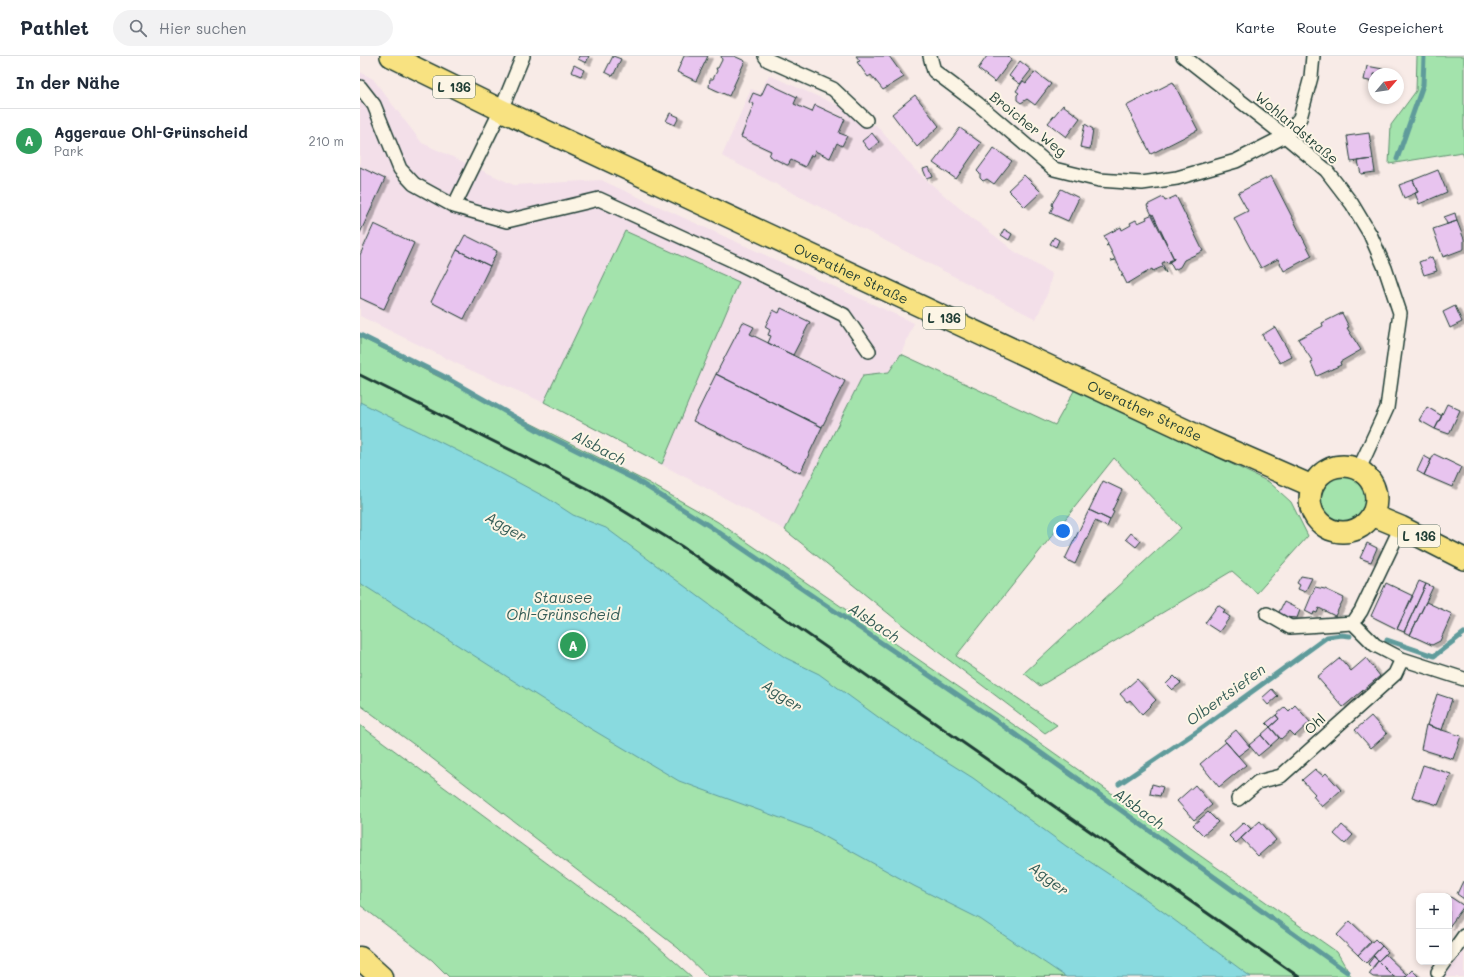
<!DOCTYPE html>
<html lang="de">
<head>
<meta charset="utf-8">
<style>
  body { margin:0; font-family:Mali,sans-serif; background:#f2f2f3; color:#1f2937 }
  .controls { position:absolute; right:12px; bottom:12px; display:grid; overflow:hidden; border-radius:8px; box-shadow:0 2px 6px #0003 }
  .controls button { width:36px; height:36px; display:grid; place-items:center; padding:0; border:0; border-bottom:1px solid #e0e1e3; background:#fff; color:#1f2937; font:20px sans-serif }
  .compass { position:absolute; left:1008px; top:12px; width:36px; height:36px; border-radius:50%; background:#fff; box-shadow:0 2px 6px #0003; rotate:61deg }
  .you { position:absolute; left:703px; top:475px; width:14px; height:14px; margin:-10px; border:3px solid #fff; border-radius:50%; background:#1a73e8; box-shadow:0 0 0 6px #1a73e833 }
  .badge { display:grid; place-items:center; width:26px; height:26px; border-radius:50%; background:#c8321e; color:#fff; font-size:13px; font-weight:700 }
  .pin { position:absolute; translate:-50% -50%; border:2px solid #fff; box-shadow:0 1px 4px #0006 }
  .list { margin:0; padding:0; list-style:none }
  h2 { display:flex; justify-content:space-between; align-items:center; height:52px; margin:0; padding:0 16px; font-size:17px }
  h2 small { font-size:13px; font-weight:400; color:#747a83 }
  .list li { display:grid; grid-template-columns:26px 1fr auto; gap:12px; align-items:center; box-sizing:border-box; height:64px; padding:0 16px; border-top:1px solid #e0e1e3 }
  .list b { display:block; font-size:15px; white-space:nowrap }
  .list p { margin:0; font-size:13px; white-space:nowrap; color:#747a83 }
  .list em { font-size:13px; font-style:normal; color:#747a83 }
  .icon { flex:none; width:22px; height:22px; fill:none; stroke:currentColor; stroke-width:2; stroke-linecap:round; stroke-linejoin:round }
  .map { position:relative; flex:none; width:1104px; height:921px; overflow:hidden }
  header { display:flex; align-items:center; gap:24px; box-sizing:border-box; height:56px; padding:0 20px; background:#fff; border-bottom:1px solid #e0e1e3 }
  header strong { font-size:19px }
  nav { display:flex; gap:22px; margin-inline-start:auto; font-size:14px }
  .search { width:280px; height:36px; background:#f2f2f3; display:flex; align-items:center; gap:10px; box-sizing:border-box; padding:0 14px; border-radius:22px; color:#747a83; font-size:15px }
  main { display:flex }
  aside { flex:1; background:#fff }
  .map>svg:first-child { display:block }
  .built { fill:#f3dfe9 }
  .green { fill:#a3e3ac; stroke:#619070 }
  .water { fill:#89dadf; stroke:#5f9b9b }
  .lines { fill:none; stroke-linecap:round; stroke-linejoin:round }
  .stream { stroke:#5f9b9b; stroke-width:5 }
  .building { fill:#e8c4ef; stroke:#1f3d34; filter:url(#shadow) }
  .street-casing { stroke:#1f3d34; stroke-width:16 }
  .primary-casing { stroke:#1f3d34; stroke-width:24 }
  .highway-casing { stroke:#1f3d34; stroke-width:25 }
  .street { stroke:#fcf5e5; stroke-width:13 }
  .primary { stroke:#f8e281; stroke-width:21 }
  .highway { stroke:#f8e281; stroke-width:22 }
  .rail { stroke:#1f3d34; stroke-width:3 }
  .labels { text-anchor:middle; stroke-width:4; stroke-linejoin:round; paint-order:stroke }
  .shield { fill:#fcf5e5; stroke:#617469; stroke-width:1 }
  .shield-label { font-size:13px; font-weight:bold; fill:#1f3d34 }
  .street-label { font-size:14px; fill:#1f3d34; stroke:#fcf5e5 }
  .water-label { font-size:15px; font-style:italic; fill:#345c56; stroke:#fcf5e5 }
</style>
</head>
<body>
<header>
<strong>Pathlet</strong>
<div class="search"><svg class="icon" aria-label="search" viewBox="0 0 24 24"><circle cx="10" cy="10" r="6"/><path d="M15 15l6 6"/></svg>Hier suchen</div>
<nav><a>Karte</a><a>Route</a><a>Gespeichert</a></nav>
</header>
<main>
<aside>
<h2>In der Nähe<small></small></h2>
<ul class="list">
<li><span class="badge" style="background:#2e9e5b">A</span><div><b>Aggeraue Ohl-Grünscheid</b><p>Park</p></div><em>210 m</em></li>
</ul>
</aside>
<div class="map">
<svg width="1104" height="921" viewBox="0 0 1104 921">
  <defs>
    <filter id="shadow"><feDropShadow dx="4.5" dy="2.5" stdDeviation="0" flood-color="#0004"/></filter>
  </defs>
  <rect width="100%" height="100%" fill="#f8ebe7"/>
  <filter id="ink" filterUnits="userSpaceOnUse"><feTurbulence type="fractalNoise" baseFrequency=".025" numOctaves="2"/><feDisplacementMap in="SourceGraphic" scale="8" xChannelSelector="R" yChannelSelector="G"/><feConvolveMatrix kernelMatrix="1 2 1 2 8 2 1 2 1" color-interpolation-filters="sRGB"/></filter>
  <g filter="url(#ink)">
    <path class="built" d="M0 16 13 23 62 87 154 129 241 124 554 267 541 298 529 316 503 319 425 474 187 348 108 313 0 260Z
      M409 19 493 56 506 70 516 69 555 114 592 146 654 195 692 218 688 236 676 263 362 100 391 33 400 36Z
      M1104 889V921H1083L1084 916Z"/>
    <path class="green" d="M1057 0H1104V101L1102 96 1029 108 1031 69 1056 35Z
      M265 175 379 226 302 408 184 346Z
      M0 281 289 427 358 466 673 682 977 896 991 920 348 921 318 892 56 690 0 649Z
      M541 298 695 369 715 333 909 426 931 446 948 480 897 537 872 515 680 630 664 617 821 472 754 402 596 600 697 669 685 677 544 570 425 474 503 319 529 316Z
      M960 443a23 23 0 1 1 46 0a23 23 0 1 1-46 0Z
      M0 669 287 881 332 921H89L72 904 0 849Z"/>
    <path class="water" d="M0 346 116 404 187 442 213 459 246 472 377 569 426 602 459 618 529 669 613 722 706 790 779 838 891 921H706L620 863 554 830 453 774 319 725 201 655 0 527Z"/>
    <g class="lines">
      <path class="stream" d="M1037 103 1063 29 1064 0
        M0 279 81 319 190 381 276 424 351 471 635 664 987 916
        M1027 584 1074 600 1104 577
        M759 728 839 674 967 581 981 579 990 580"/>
    </g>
    <path class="building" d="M219 0H229L226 7 218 3Z
      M253 0 261 3 253 20 245 16Z
      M324 0H348L336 25 317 16Z
      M361 0H374L385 5 369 40 349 31 350 23H353L357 15 356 12H358L362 4Z
      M496 0H529L544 21 523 34 511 19 508 21 497 6 500 5Z
      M627 0H648L652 3 635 26 618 13Z
      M660 5 671 14 660 28 649 20Z
      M214 9 224 14 221 20 211 16Z
      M1007 10 1028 14 1027 18H1014V26L1004 24Z
      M675 16 691 28 675 49 667 43 661 47 657 44V39L659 37 656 35 663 25 666 27Z
      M813 26 838 74 791 98 766 50Z
      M407 27 437 41 434 48 452 56 455 49 485 63 479 77 487 80 482 90 477 87 470 102 455 95 453 100 451 99 445 111 431 104 428 109H427L409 100 411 95 381 81 394 48 389 46 393 37 401 40Z
      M555 39 579 70 557 91 532 58Z
      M703 49 720 62 706 81 688 67Z
      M310 57 319 61 315 69 306 65Z
      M725 68 733 73 730 93 720 91Z
      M600 72 621 87 596 123 573 107Z
      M512 77 519 86 509 94 502 85Z
      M1009 77 1013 103 991 106 987 80Z
      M634 92 652 105 634 128 627 123 623 125 620 122V118L617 115Z
      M1013 103 1015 116 1001 118 998 105Z
      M0 111 25 123 0 177Z
      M569 111 573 121 567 123 563 113Z
      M1078 114 1087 136 1059 148 1055 137 1058 136 1053 124Z
      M664 119 681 136 665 151 648 134Z
      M911 120 952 200 924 215 918 203 901 212 874 162 888 155 878 137Z
      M1053 124 1058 136 1044 142 1039 129Z
      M701 133 719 142 708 165 690 157 693 151 692 148Z
      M816 140 843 195 824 204 820 211 814 214 809 205 814 203 787 149 803 141 805 145Z
      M1095 157 1097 165 1087 168 1084 161Z
      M793 158 814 203 808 207 806 205 802 207 806 217 802 211 793 215 792 213 767 228 763 220H761L763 219 756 204 751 205 755 203 748 189 746 190 748 188 744 180 761 171 762 174 771 169 770 167 776 164 778 167 787 163 786 161Z
      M1097 165 1104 183V193L1083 201 1073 173Z
      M14 168 54 187 24 253 0 242V199Z
      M644 173 652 178 649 184 641 179Z
      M105 179 137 195 130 210 97 194Z
      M694 181 699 184 696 191 690 188Z
      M97 194 130 210 104 263 71 246Z
      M1072 201 1077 215 1064 219 1059 206Z
      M1095 250 1102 266 1090 272 1083 256Z
      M421 252 450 266 433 299 408 287 411 280 408 279 410 274 405 271 413 254 419 257Z
      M982 257 989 271 987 272 1001 294 980 306 981 309 957 320 951 307 953 306 938 283 963 270 962 267Z
      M383 266 394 271 390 278 485 325 462 371 356 318Z
      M915 271 932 301 920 307 902 279Z
      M356 318 462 371 440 417 333 365Z
      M1087 348 1100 354 1089 378 1075 373Z
      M1067 351 1082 360 1075 373 1059 364Z
      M1074 398 1101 411 1092 431 1064 419Z
      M1064 400 1071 404 1064 419 1057 415Z
      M743 425 762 434 752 455 754 456 750 464 729 454Z
      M729 454 750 464 747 471 735 465 715 508 705 503Z
      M771 477 781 485 776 491 766 483Z
      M1007 487 1017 492 1011 506 1000 502Z
      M941 520 952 522 945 536 938 533 940 529 937 527Z
      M1059 525 1066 528 1044 576 1037 573Z
      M1026 527 1053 540 1037 573 1011 560Z
      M1066 528 1073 531 1050 579 1044 576Z
      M955 531 965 533 984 542 975 560 959 552 957 557 954 556 953 559 945 555Z
      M924 546 940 554 937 562 923 561 919 556Z
      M1066 546 1092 558 1080 585 1072 589 1050 579Z
      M858 549 865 554 863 556 870 561 859 576 845 567Z
      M980 602 991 615 1006 602 1020 620 983 651 957 621Z
      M814 620 821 627 812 634 806 628Z
      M777 623 796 644 782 658 770 644 767 646 760 638Z
      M912 633 918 640 908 649 902 642Z
      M1077 638 1092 643 1082 674 1067 669Z
      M935 649 950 666 935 680 930 675 921 683 910 671 919 663 916 659 925 651 929 655Z
      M916 659 919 663 910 671 906 667Z
      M1011 660 1027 678 1011 692 995 674Z
      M1066 669 1101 680 1093 703 1061 693Z
      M910 671 919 682 910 690 901 679Z
      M876 674 890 691 878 700 864 684Z
      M901 679 910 690 898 700 889 689Z
      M866 686 886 709 859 731 840 708Z
      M1063 709 1091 718 1078 749 1052 741Z
      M955 713 963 720 966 717 981 734 962 751 953 740 955 738 942 724Z
      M792 728 803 731 800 740 790 738Z
      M835 729 852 749 834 764 817 745Z
      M848 756 858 766 843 779 833 769Z
      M900 765 916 784 898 800 881 782Z
      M884 766 891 773 876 787 869 780Z
      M982 769 993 779 985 788 974 778Z
      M1103 825 1104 826V843L1097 838Z
      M1086 838 1104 850 1089 871V840H1085Z
      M990 865 1011 885 998 899 977 879Z
      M1015 883 1022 890 1006 907 998 899Z
      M1022 890 1028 896 1018 905 1013 900Z
      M1025 898 1047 919 1045 921H1034L1018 905Z
      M1014 900 1018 905 1012 912 1008 908Z
      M1018 905 1034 921H1013L1009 918Z
      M1052 914 1059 921H1045Z"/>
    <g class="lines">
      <defs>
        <path id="street" d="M405 0 408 4 473 33 506 64
          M570 0 574 15 618 48 694 113 739 124 782 127 817 122 876 105 925 80 940 62 951 21 953 0
          M823 0 925 80 966 114 992 148 1010 178 1025 212 1040 257 1027 352 999 413
          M0 31 14 49 40 113 54 128 94 150 147 165 239 143 376 206 484 259 509 295
          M94 150 141 54 163 0
          M1041 471 1001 555 993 567 1015 589 1042 603 1104 623
          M907 558 930 571 993 567
          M878 743 898 726 921 720 1035 618 1042 603
          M1089 901 1104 880
          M1078 916 1085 906"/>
        <g id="primary">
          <path id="s1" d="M31 0 141 54 849 385 952 430"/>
          <circle cx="983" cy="443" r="33"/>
          <path d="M1012 459 1041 471 1104 503"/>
        </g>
        <path id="highway" d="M0 902 21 921"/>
      </defs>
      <use href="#street" class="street-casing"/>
      <use href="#primary" class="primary-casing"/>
      <use href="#highway" class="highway-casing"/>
      <use href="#street" class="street"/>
      <use href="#primary" class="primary"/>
      <use href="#highway" class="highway"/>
      <path class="rail" d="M0 319 191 414 231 435 321 490 939 921"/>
    </g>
  </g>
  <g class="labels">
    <g class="shield">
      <rect x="73" y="20" width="42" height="22" rx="3"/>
      <rect x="563" y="251" width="42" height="22" rx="3"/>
      <rect x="1038" y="469" width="42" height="22" rx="3"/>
    </g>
    <g class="shield-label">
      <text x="94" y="36">L 136</text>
      <text x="584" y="267">L 136</text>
      <text x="1059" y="485">L 136</text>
    </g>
    <g class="street-label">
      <text transform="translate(668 68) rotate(39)" y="5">Broicher Weg</text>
      <text transform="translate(937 72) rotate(40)" y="5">Wohlandstraße</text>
      <text dy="5" stroke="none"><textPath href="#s1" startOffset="509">Overather Straße</textPath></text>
      <text dy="5" stroke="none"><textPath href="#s1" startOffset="833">Overather Straße</textPath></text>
      <text transform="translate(955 668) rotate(-42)" y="5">Ohl</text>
    </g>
    <g class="water-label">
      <text transform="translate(239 392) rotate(27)" y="5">Alsbach</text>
      <text transform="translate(146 471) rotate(30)" y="5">Agger</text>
      <text x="203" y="547">Stausee<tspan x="203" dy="17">Ohl-Grünscheid</tspan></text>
      <text transform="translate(514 567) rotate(34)" y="5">Alsbach</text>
      <text transform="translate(866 639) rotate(-36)" y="5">Olbertsiefen</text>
      <text transform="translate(422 640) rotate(34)" y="5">Agger</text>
      <text transform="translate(779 753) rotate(36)" y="5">Alsbach</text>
      <text transform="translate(689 823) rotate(38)" y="5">Agger</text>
    </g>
  </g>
</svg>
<div class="controls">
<button>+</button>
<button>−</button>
</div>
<svg class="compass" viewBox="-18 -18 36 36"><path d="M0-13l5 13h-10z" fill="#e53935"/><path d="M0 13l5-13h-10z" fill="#747a83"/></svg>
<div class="you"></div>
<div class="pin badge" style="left:213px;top:589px;background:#2e9e5b">A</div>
</div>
</main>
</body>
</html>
